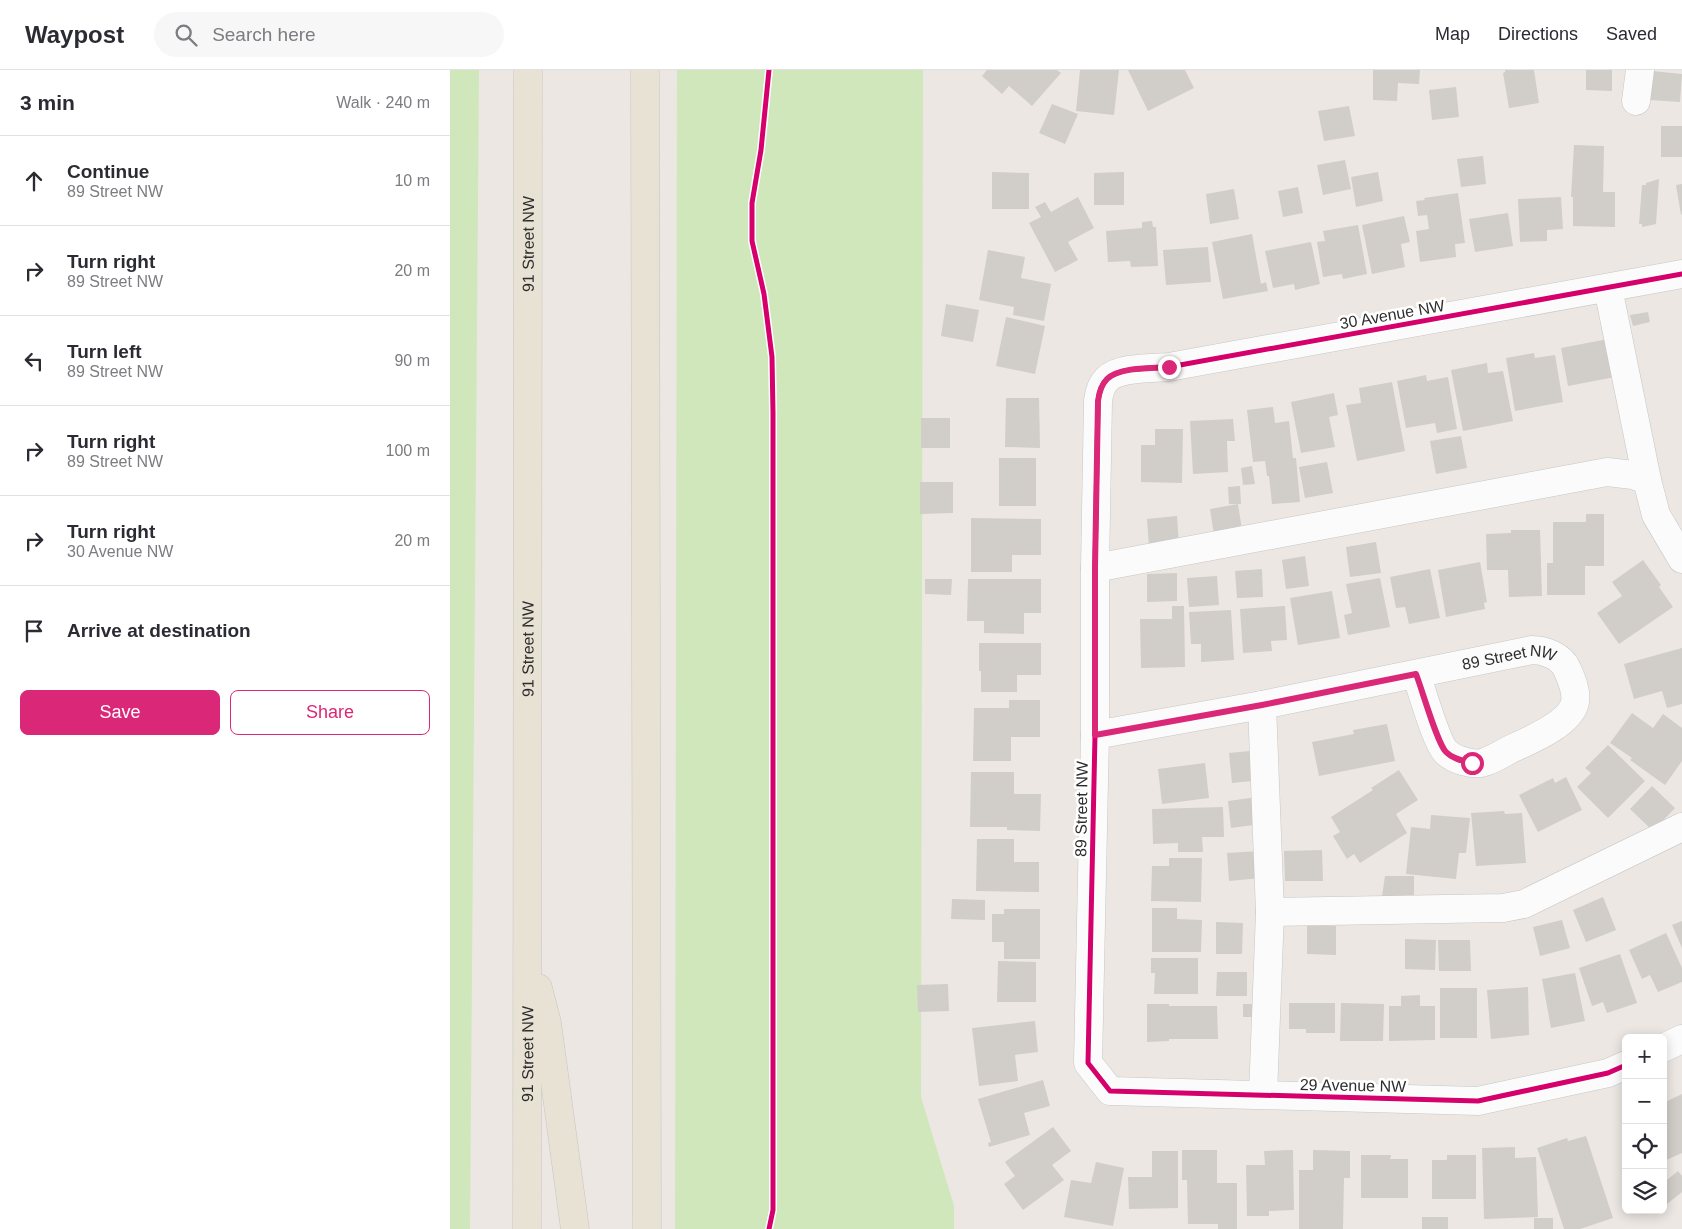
<!DOCTYPE html>
<html lang="en">
<head>
<meta charset="utf-8">
<style>
  body { margin:0; font-family:Helvetica,sans-serif; background:#f7f7f7; color:#2b2b33 }
  .controls { position:absolute; right:15px; bottom:15px; display:grid; overflow:hidden; border-radius:8px; box-shadow:0 2px 12px #0003 }
  .controls button { width:45px; height:45px; display:grid; place-items:center; padding:0; border:0; border-bottom:1px solid #e1e1e2; background:#fff; color:#2b2b33; font:25px sans-serif }
  .stop { position:absolute; width:15px; height:15px; margin:-11px; border:4px solid #db2777; border-radius:50%; background:#fff }
  .stop.end { background:#db2777; border-color:#fff; box-shadow:0 1px 5px #0008 }
  .list { margin:0; padding:0; list-style:none }
  h2 { display:flex; justify-content:space-between; align-items:center; height:65px; margin:0; padding:0 20px; font-size:21px }
  h2 small { font-size:16px; font-weight:400; color:#7c7c81 }
  .list li { display:grid; grid-template-columns:32px 1fr auto; gap:15px; align-items:center; box-sizing:border-box; height:90px; padding:0 20px; border-top:1px solid #e1e1e2 }
  .list b { display:block; font-size:19px; white-space:nowrap }
  .list p { margin:0; font-size:16px; white-space:nowrap; color:#7c7c81 }
  .list em { font-size:16px; font-style:normal; color:#7c7c81 }
  .actions { display:flex; gap:10px; padding:15px 20px }
  .actions a { flex:1; padding:11px 0; border:1px solid #db2777; border-radius:8px; text-align:center; font-size:18px; color:#db2777 }
  .actions .main { background:#db2777; color:#fff }
  .icon { flex:none; width:28px; height:28px; fill:none; stroke:currentColor; stroke-width:2; stroke-linecap:round; stroke-linejoin:round }
  .map { position:relative; flex:none; width:1232px; height:1159px; overflow:hidden }
  header { display:flex; align-items:center; gap:30px; box-sizing:border-box; height:70px; padding:0 25px; background:#fff; border-bottom:1px solid #e1e1e2 }
  header strong { font-size:24px }
  nav { display:flex; gap:28px; margin-inline-start:auto; font-size:18px }
  .search { width:350px; height:45px; background:#f7f7f7; display:flex; align-items:center; gap:12px; box-sizing:border-box; padding:0 18px; border-radius:28px; color:#7c7c81; font-size:19px }
  main { display:flex }
  aside { flex:1; background:#fff }
  .map>svg:first-child { display:block }
  .grass { fill:#cfe7bb }
  .building { fill:#d1cdc9 }
  .lines { fill:none; stroke-linecap:round; stroke-linejoin:round }
  .minor-casing { stroke:#c7c6c5; stroke-width:29 }
  .major-casing { stroke:#c6c4c3; stroke-width:29 }
  .minor { stroke:#fcfbfb; stroke-width:28 }
  .major { stroke:#e8e2d4; stroke-width:28 }
  .cycleway-casing { stroke:#fff; stroke-width:8 }
  .cycleway { stroke:#d6006c; stroke-width:5 }
  .route { stroke:#db2777; stroke-width:6 }
  .labels { text-anchor:middle; stroke-width:5; stroke-linejoin:round; paint-order:stroke }
  .street-label { font-size:16px; fill:#2d2d2d; stroke:#fff }
</style>
</head>
<body>
<header>
<strong>Waypost</strong>
<div class="search"><svg class="icon" aria-label="search" viewBox="0 0 24 24"><circle cx="10" cy="10" r="6"/><path d="M15 15l6 6"/></svg>Search here</div>
<nav><a>Map</a><a>Directions</a><a>Saved</a></nav>
</header>
<main>
<aside>
<h2>3 min<small>Walk · 240 m</small></h2>
<ul class="list">
<li><svg class="icon" aria-label="ahead" viewBox="0 0 24 24"><path d="M12 20V5M6 11l6-6 6 6"/></svg><div><b>Continue</b><p>89 Street NW</p></div><em>10 m</em></li>
<li><svg class="icon" aria-label="right" viewBox="0 0 24 24"><path d="M7 20v-9h11M14 6l5 5-5 5"/></svg><div><b>Turn right</b><p>89 Street NW</p></div><em>20 m</em></li>
<li><svg class="icon" aria-label="left" viewBox="0 0 24 24"><path d="M17 20v-9H6M10 6l-5 5 5 5"/></svg><div><b>Turn left</b><p>89 Street NW</p></div><em>90 m</em></li>
<li><svg class="icon" aria-label="right" viewBox="0 0 24 24"><path d="M7 20v-9h11M14 6l5 5-5 5"/></svg><div><b>Turn right</b><p>89 Street NW</p></div><em>100 m</em></li>
<li><svg class="icon" aria-label="right" viewBox="0 0 24 24"><path d="M7 20v-9h11M14 6l5 5-5 5"/></svg><div><b>Turn right</b><p>30 Avenue NW</p></div><em>20 m</em></li>
<li><svg class="icon" aria-label="arrive" viewBox="0 0 24 24"><path d="M6 21V4h12l-3 4 3 4H6"/></svg><div><b>Arrive at destination</b></div></li>
</ul>
<div class="actions"><a class="main">Save</a><a>Share</a></div>
</aside>
<div class="map">
<svg width="1232" height="1159" viewBox="0 0 1232 1159">
  <rect width="100%" height="100%" fill="#ece7e2"/>
  <path class="grass" d="M0 0H29L20 1159H0Z
    M227 0H473L471 1027 504 1136V1159H225Z"/>
  <path class="building" d="M537 0H607L611 3 582 36 559 16 552 24 532 6Z
    M630 0H669L664 45 626 41Z
    M678 0H735L744 18 698 41Z
    M923 0H970L969 14 948 13 947 31 923 30Z
    M1055 0H1084L1089 33 1059 38 1053 3 1055 2Z
    M1136 0H1162V21L1136 20Z
    M1202 1 1232 4 1230 32 1200 30Z
    M1006 17 1009 47 982 50 979 20Z
    M602 34 628 44 615 74 589 63Z
    M899 36 905 66 874 71 868 41Z
    M1211 56H1232V87H1211Z
    M1124 75 1154 76 1153 122H1165V157L1123 156V127H1121Z
    M1033 86 1036 114 1011 117 1007 89Z
    M895 90 901 119 873 125 867 95Z
    M542 102 579 103V139H542Z
    M674 102V135H644V103Z
    M928 102 933 131 906 137 901 107Z
    M1209 109 1206 154 1192 157V154H1189L1192 115H1196V113Z
    M1232 114V144L1231 145 1226 115Z
    M848 117 853 143 833 147 828 121Z
    M784 119 789 149 760 154 756 124Z
    M1008 123 1015 173 1005 174 1006 187 970 192 966 161 979 159 977 145 968 146 966 131 975 130 974 128Z
    M628 127 644 158 618 172 628 190 605 202 579 153 591 147 585 137 595 132 601 142Z
    M1111 127 1113 159 1097 160V171L1070 172 1068 129Z
    M1058 143 1063 176 1025 182 1019 149Z
    M954 146 960 172 951 174 955 197 922 204 912 155Z
    M702 151 703 157H706L708 196 681 197 680 191 658 192 656 161 692 158V152Z
    M908 155 917 204 893 209 892 204 873 207 867 172 875 171 873 161Z
    M802 164 811 214 816 212 818 221 773 229 762 172Z
    M861 172 870 214 845 220 844 214 823 218 815 181Z
    M758 177 761 212 716 215 713 180Z
    M538 180 575 187 571 208 601 214 594 251 563 245 564 237 529 230Z
    M496 234 529 240 523 272 491 266Z
    M1198 242 1200 252 1183 256 1180 245Z
    M556 247 595 256 585 304 546 296Z
    M1158 269 1165 307 1118 316 1111 278Z
    M1084 283 1085 288 1105 285 1113 332 1065 341 1056 288Z
    M1037 293 1038 303 1053 301 1063 351 1013 361 1001 300Z
    M976 305 977 311 998 307 1007 359 987 363 985 353 956 358 947 311Z
    M942 312 955 381 907 391 896 335 911 333 909 318Z
    M884 323 888 345 879 347 885 377 851 383 841 332Z
    M556 328H589L590 378 555 377Z
    M823 337 825 353 839 351 843 388H846L850 432 822 434 819 406H817L815 391 803 392 797 340Z
    M471 348H500V378H471Z
    M783 349 785 371H777L778 402 743 404 740 351Z
    M705 359H733L732 413 691 412V375H705Z
    M1011 366 1017 398 986 404 980 371Z
    M549 388H586V436H549Z
    M877 392 883 423 855 428 849 397Z
    M802 396 805 414 793 415 791 398Z
    M470 412H503V443L470 444Z
    M790 416 791 434H779L778 417Z
    M788 434 792 460 764 465 760 439Z
    M1136 444H1154V496H1135V525H1097V493H1103V452H1136Z
    M727 446 729 475 699 477 697 449Z
    M521 448 591 449V485H562V502H521Z
    M1061 460H1090L1092 526 1059 527 1058 500H1037L1036 464 1061 463Z
    M926 472 931 503 900 507 896 477Z
    M855 486 859 516 836 519 832 490Z
    M1193 490 1211 515 1209 517 1223 537 1169 574 1147 543 1172 526 1162 512Z
    M1030 492 1037 532 1034 533 1035 539 996 547 988 500Z
    M812 499 813 527 787 528 785 501Z
    M980 499 990 548 959 554 955 537 946 538 940 507Z
    M727 503V531L697 532V504Z
    M767 506 769 535 739 537 737 508Z
    M930 508 940 557 898 565 894 545 902 543 896 514Z
    M475 509H502L501 525 475 524Z
    M518 509H591V543H574V564L534 563V551H517Z
    M882 521 890 568 848 575 840 528Z
    M722 536H734L735 597 691 598 690 549H722Z
    M835 536 837 570 821 571 822 581 793 583 790 539Z
    M781 540 784 590 751 592V574H741L739 542Z
    M529 573H591V605H567V622H531V601H529Z
    M1232 578V634L1217 638 1212 621 1184 629 1174 594Z
    M559 630H590V667H561V691H523L524 638H559Z
    M1182 643 1203 658 1213 644 1232 658V691L1215 715 1180 690 1182 688 1160 673Z
    M937 654 945 691 869 706 862 672 904 664 903 660Z
    M1158 675 1195 711 1158 748 1127 717 1141 703 1135 698Z
    M810 680 812 710 782 713 779 683Z
    M755 693 759 728 712 734 708 699Z
    M949 700 968 730 946 744 957 763 910 793 904 784 897 789 883 766 890 762 881 747 923 720 921 718Z
    M521 702H564V724H591L590 761 557 760V757H520Z
    M1116 707 1132 740 1088 762 1069 725 1103 708 1105 713Z
    M1202 716 1225 738 1203 761 1180 739Z
    M808 727 811 754 781 758 778 731Z
    M773 737 774 767H752L753 782H728V773L703 774 702 739Z
    M1054 741 1055 744 1072 743 1076 793 1026 796 1021 743Z
    M981 745 1020 748 1016 783H1009L1006 809 956 804 961 757 980 759Z
    M527 769H564V792H589V822L526 821Z
    M872 780 873 811H835L834 781Z
    M809 781 811 808 779 811 777 783Z
    M719 788H752L751 832 701 831 702 796H719Z
    M935 806H964V833H931Z
    M1153 827 1166 860 1136 872 1123 840Z
    M502 829 535 830V850L501 849Z
    M702 838H727V849L752 850 751 882H702Z
    M554 839H590V889H554V872H542V844H554Z
    M1112 850 1120 878 1090 886 1083 857Z
    M1232 851V878L1222 855Z
    M766 852 793 853 792 884H766Z
    M857 855 886 856V885L857 884Z
    M1216 863 1232 898V912L1208 922 1200 905 1192 909 1179 880Z
    M955 869 986 870 985 900 955 899Z
    M988 870H1020L1021 901H989Z
    M1170 884 1187 933 1157 943 1153 932 1142 936 1129 898Z
    M701 888H748V924H704L705 903H701Z
    M548 891 586 892V932H547Z
    M767 902H797V926H766Z
    M1125 903 1135 951 1101 958 1092 909Z
    M498 914 499 941 468 942 467 915Z
    M1078 917 1079 965 1041 969 1037 920Z
    M990 918H1027V968H990Z
    M970 925V936H985V970L939 971V936H951V926Z
    M839 933H885V963H856V959H839Z
    M891 933 934 934 933 971H890Z
    M697 934H719V936H767L768 969H719V971L697 972Z
    M793 934H809V947H793Z
    M585 951 588 982 565 985 568 1011 529 1016 522 958Z
    M593 1010 600 1036 574 1043 580 1065 539 1077 538 1073 541 1072 528 1029Z
    M1232 1024V1083L1216 1090 1213 1085V1070L1215 1069 1213 1064V1033Z
    M603 1057 621 1081 602 1095 614 1110 573 1140 554 1114 565 1106 555 1092Z
    M1136 1066 1163 1148 1130 1159H1114L1087 1078 1117 1068 1118 1071Z
    M1065 1077V1088L1086 1087 1088 1147 1034 1149 1032 1078Z
    M732 1080H767V1113H787V1159H768V1154H738L737 1110H732Z
    M843 1080 844 1140 819 1141V1146H797L796 1095H815L814 1081Z
    M863 1080 900 1081V1108H894L893 1159H849V1100H863Z
    M702 1081H728V1138L679 1139 678 1107H702Z
    M911 1085H941L940 1089H958V1128H911Z
    M997 1085H1026V1129H982V1090H997Z
    M646 1092 674 1098 663 1156 614 1147 621 1110 641 1113Z
    M1228 1101 1232 1106V1122L1217 1134 1213 1129V1113Z
    M972 1147H998V1159H972Z
    M1084 1148H1103V1159H1084Z"/>
  <g class="lines">
    <defs>
      <g id="minor">
        <path d="M1186 31 1190 0"/>
        <path d="M1158 218 1197 410"/>
        <path d="M645 498 1157 402 1183 405 1197 410 1206 445 1232 489"/>
        <path d="M812 635 820 842 813 1025"/>
        <path id="s1" d="M645 665 812 635 1082 580C1095 580 1111 586 1117 599 1121 608 1127 621 1125 632 1121 654 1078 671 1059 680 1052 684 1043 689 1035 692 1024 696 1004 690 996 682 986 672 972 620 966 604"/>
        <path d="M820 842 1053 838 1074 834 1232 757"/>
        <path d="M1213 978 1232 969"/>
        <path d="M1176 995 1158 1003 1028 1031 660 1021 638 993 645 665V498L648 331C649 323 651 315 657 309 669 297 703 298 719 297L1232 204"/>
      </g>
      <g id="major">
        <path d="M195 0 197 1159"/>
        <path d="M88 918 97 953 125 1159"/>
        <path id="s2" d="M77 1159 78 0"/>
      </g>
    </defs>
    <use href="#minor" class="minor-casing"/>
    <use href="#major" class="major-casing"/>
    <use href="#minor" class="minor"/>
    <use href="#major" class="major"/>
    <defs>
      <path id="cycleway" d="M1176 995 1158 1003 1028 1031 660 1021 638 993 645 665V498L648 331C649 323 651 315 657 309 669 297 703 298 719 297L1232 204
        M319 1159 323 1140V343L322 287 314 224 302 171V133L311 80 319 0"/>
    </defs>
    <use href="#cycleway" class="cycleway-casing"/>
    <use href="#cycleway" class="cycleway"/>
  </g>
  <g class="lines">
    <path class="route" d="M719 297C703 298 669 297 657 309 651 315 649 323 648 331L645 498V665L812 635 966 604C972 619 987 673 996 682 1003 689 1014 691 1022 693"/>
  </g>
  <g class="labels">
    <g class="street-label">
      <text dy="6" stroke="none"><textPath href="#s2" startOffset="985">91 Street NW</textPath></text>
      <text transform="translate(942 244) rotate(-10)" y="6">30 Avenue NW</text>
      <text dy="6" stroke="none"><textPath href="#s2" startOffset="580">91 Street NW</textPath></text>
      <text dy="6" stroke="none"><textPath href="#s1" startOffset="422">89 Street NW</textPath></text>
      <text transform="translate(631 739) rotate(-89)" y="6">89 Street NW</text>
      <text dy="6" stroke="none"><textPath href="#s2" startOffset="175">91 Street NW</textPath></text>
      <text transform="translate(903 1015) rotate(1)" y="6">29 Avenue NW</text>
    </g>
  </g>
</svg>
<div class="controls">
<button>+</button>
<button>−</button>
<button><svg class="icon" aria-label="locate" viewBox="0 0 24 24"><circle cx="12" cy="12" r="6"/><path d="M12 2v4M12 18v4M2 12h4M18 12h4"/></svg></button>
<button><svg class="icon" aria-label="layers" viewBox="0 0 24 24"><path d="M12 4l9 5-9 5-9-5zM3 14l9 5 9-5"/></svg></button>
</div>
<div class="stop" style="left:1022px;top:693px"></div>
<div class="stop end" style="left:719px;top:297px"></div>
</div>
</main>
</body>
</html>
